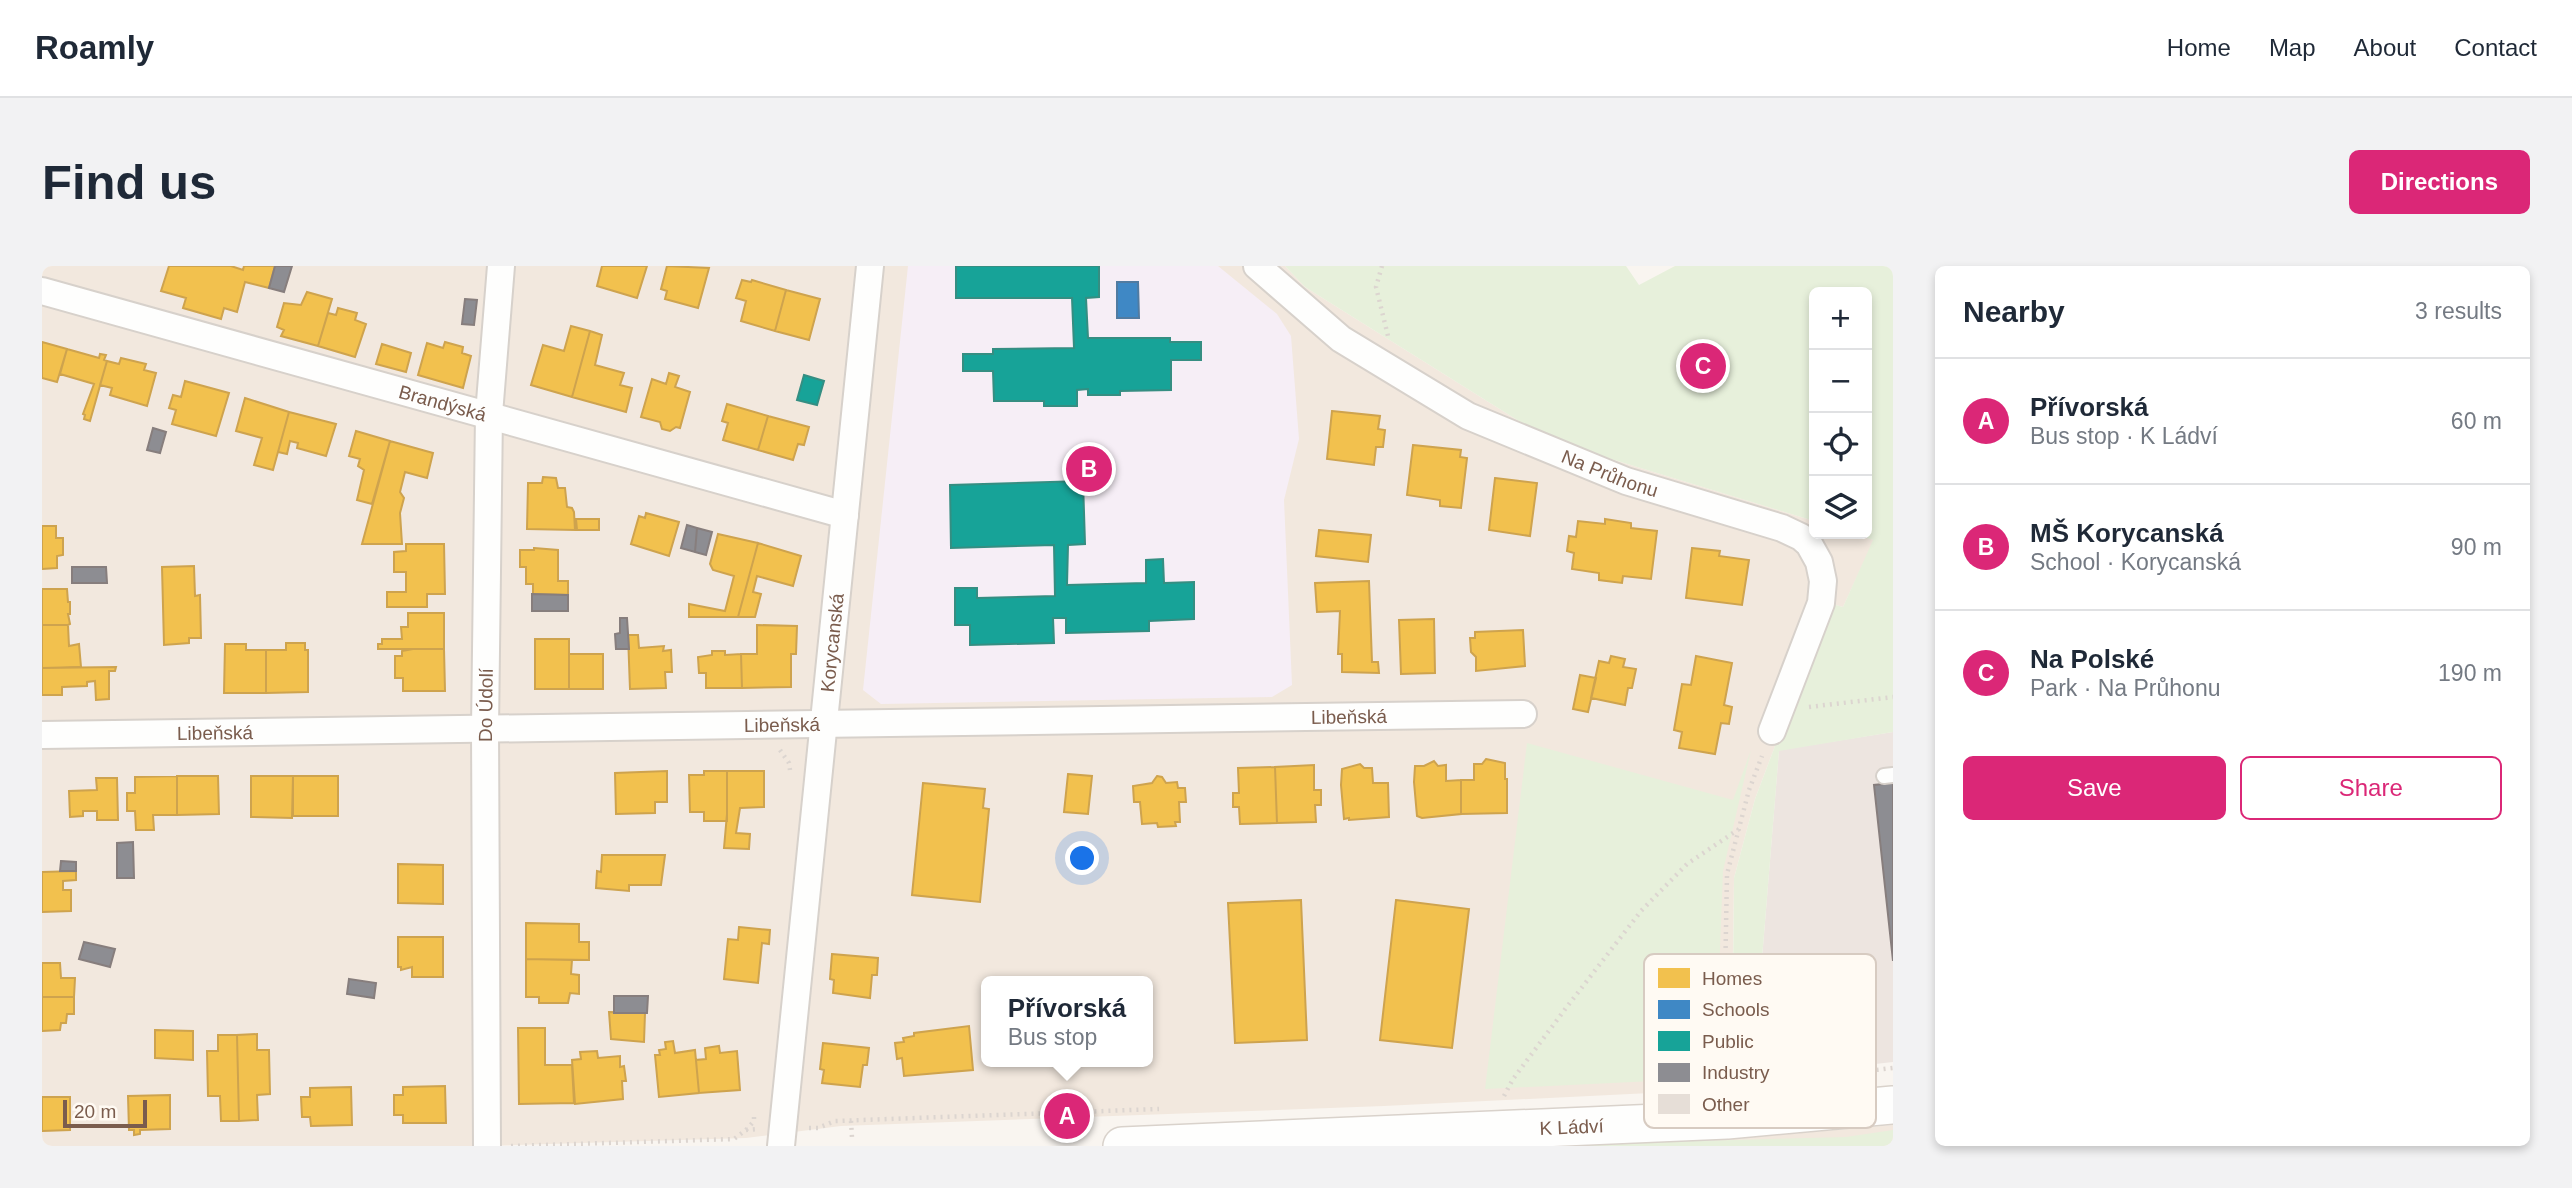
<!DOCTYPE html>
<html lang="en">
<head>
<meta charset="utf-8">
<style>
  body { margin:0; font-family:Arial,sans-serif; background:#f2f2f3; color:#1f2937 }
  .controls { position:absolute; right:21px; top:21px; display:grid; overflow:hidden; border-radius:10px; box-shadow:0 4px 10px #0003 }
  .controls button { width:63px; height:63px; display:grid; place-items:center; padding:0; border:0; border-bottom:2px solid #e0e1e3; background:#fff; color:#1f2937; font:35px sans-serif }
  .scale { position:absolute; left:21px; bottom:18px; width:84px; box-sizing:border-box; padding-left:7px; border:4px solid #7a5c4d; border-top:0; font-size:19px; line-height:24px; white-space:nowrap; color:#7a5c4d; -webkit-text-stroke:5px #fffaf3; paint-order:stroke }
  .you { position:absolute; left:1041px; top:593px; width:24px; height:24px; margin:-18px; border:5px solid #fff; border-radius:50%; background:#1a73e8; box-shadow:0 0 0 10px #1a73e833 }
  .badge { display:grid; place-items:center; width:46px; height:46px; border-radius:50%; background:#db2777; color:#fff; font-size:23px; font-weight:700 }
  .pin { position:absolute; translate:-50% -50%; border:4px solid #fff; box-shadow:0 2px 7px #0006 }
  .popup { position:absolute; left:939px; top:710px; width:172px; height:91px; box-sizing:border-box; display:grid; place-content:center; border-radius:10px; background:#fff; filter:drop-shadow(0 2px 5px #0005); font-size:23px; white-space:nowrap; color:#747a83 }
  .popup b { font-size:26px; color:#1f2937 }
  .popup::after { content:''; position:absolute; left:50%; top:100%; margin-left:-14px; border:14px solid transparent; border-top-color:#fff }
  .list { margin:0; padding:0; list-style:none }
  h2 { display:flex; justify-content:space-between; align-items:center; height:91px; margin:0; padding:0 28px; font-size:30px }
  h2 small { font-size:23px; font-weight:400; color:#747a83 }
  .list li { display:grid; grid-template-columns:46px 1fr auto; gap:21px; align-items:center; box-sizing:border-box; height:126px; padding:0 28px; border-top:2px solid #e0e1e3 }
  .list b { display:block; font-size:26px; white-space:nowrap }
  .list p { margin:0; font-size:23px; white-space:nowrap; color:#747a83 }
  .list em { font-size:23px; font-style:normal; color:#747a83 }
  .actions { display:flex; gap:14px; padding:21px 28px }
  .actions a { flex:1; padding:16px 0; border:2px solid #db2777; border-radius:10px; text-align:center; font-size:24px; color:#db2777 }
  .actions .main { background:#db2777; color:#fff }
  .icon { flex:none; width:38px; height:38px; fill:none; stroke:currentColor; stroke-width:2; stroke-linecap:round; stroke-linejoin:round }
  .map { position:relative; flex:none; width:1851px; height:880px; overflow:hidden; border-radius:10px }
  header { display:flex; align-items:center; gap:42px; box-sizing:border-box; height:98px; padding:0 35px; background:#fff; border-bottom:2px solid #e0e1e3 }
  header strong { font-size:33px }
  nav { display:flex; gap:38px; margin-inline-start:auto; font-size:24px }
  .intro { display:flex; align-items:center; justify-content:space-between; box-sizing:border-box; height:168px; padding:0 42px }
  h1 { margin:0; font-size:49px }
  .button { padding:18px 32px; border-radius:10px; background:#db2777; color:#fff; font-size:24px; font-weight:700 }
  main { display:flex; gap:42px; padding:0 42px }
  aside { flex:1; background:#fff; border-radius:10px; box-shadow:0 4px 10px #0003 }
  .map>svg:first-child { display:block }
  .residential { fill:#f2e8de; fill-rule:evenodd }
  .industrial { fill:#ede5e0 }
  .education { fill:#f6eef6 }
  .green { fill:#e7f0db; fill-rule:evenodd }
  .homes { fill:#f2c14e; stroke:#cea34e; stroke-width:2 }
  .schools { fill:#3f88c5; stroke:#517ba1; stroke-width:2 }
  .public { fill:#17a398; stroke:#358e82; stroke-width:2 }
  .industry { fill:#8d8d92; stroke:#877e7d; stroke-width:2 }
  .building { fill:#e6ded7; stroke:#e2d8d2; stroke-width:2 }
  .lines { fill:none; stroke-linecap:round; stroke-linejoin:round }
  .lane-casing { stroke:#d7d1cb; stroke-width:18 }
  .street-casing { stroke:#d7d1cb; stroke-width:30 }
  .secondary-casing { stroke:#d9d2cb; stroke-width:40 }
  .path { stroke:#dcd5d0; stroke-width:4.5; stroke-dasharray:2 5; stroke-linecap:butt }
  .lane { stroke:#fefefd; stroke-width:14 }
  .street { stroke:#fefefd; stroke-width:26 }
  .secondary { stroke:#fefefd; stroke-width:37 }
  .labels { text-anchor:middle; stroke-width:7; stroke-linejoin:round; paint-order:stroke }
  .street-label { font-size:19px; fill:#7a5c4d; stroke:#fffaf3 }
  .key { fill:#fffaf3; stroke:#d7cbc1; stroke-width:2 }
  .key-label { font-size:19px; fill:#7a5c4d }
</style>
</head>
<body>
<header>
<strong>Roamly</strong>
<nav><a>Home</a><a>Map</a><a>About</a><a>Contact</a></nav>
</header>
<div class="intro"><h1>Find us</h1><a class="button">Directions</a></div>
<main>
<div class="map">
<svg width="1851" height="880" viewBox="0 0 1851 880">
  <rect width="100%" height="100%" fill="#f9f5f0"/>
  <path class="residential" d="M0 0H1243L1263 21 1507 174 1772 255V268H1812L1832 274 1801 341 1787 337 1713 533 1692 612 1689 823 1342 840 799 860 704 872 441 880H0ZM944 715H1106V796H944Z
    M1851 859V880H1465L1679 874Z"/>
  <path class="industrial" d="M1851 466V796L1762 806 1752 713 1719 705 1737 484Z"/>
  <path class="education" d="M866 0H1176L1235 48 1249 70 1257 173 1242 234 1250 419 1230 431 839 438 821 424Z"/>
  <path class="green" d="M1243 0H1584L1597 19 1633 0H1851V466L1737 485 1719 705 1752 712 1762 806 1690 810 1692 612 1713 533 1787 337 1801 341 1831 274 1812 268H1825V26H1772V255L1507 174 1263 21ZM1742 747 1743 796 1713 795 1712 748Z
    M1485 477 1691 534 1709 484 1681 605 1673 812 1443 823Z
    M1851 864V880H1465L1804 871Z"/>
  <path class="homes" d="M127 0H189L201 4 202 0H233L227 22 203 16 195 46 182 42 179 53 141 42 144 32 119 25Z
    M560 0H605L595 32 555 20Z
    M625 0 667 2 656 42 623 33 625 25 619 23Z
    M700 14 709 16 710 14 744 24 733 65 699 55 704 35 694 32Z
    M744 24 778 33 767 74 733 65Z
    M265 26 290 33 276 80 239 70 242 64 235 61 242 37 259 39Z
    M296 42 315 47 313 54 324 58 313 91 276 80 286 47 294 49Z
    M529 60 548 65 530 131 489 119 501 79 522 85Z
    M548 65 560 69 553 99 582 107 578 119 590 122 584 146 530 131Z
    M0 76 25 83 15 116 0 112Z
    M403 76 421 81 420 87 429 90 421 122 376 109 385 77 401 82Z
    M340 78 369 87 364 106 334 98Z
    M25 83 57 92 58 88 64 89 62 94 65 95 48 155 42 153 43 149 41 148 52 118 18 108Z
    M79 92 104 98 102 104 114 107 105 140 68 129 70 122 58 119 65 95 77 98Z
    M627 107 637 110 633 121 648 126 638 162 634 161 628 165 620 163 618 156 599 151 610 113 624 118Z
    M143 115 187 127 174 170 130 158 134 144 127 142 131 129 139 131Z
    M203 132 247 146 231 204 212 199 220 172 194 165Z
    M685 138 726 150 716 184 681 174 686 157 680 155Z
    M1290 145 1338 150 1336 163 1343 164 1341 181H1334L1332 199 1285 193Z
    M247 146 294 158 284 190 255 182 256 177 248 175 245 188 236 186Z
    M726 150 767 161 762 179 756 178 751 194 716 184Z
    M314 165 348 175 330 238 315 234 322 204 316 200 318 193 307 190Z
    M348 175 391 187 385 212 363 206 358 226 362 232 358 247 360 278H320Z
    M1371 179 1419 184 1418 191 1425 192 1419 242 1398 240V234L1365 229Z
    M501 211 514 212 516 222H523L525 241 530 242 532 246 533 264 485 263 486 217H500Z
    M1453 212 1495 217 1488 270 1447 264Z
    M604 247 637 256 627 290 589 278 597 250 603 252Z
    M534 253H557V264H535Z
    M1563 253 1589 257V262L1615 265 1609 313 1581 310 1580 317 1557 314V307L1530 303 1532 287 1525 285 1527 270 1534 271 1536 255 1563 258Z
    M0 260H14V272H21V289L15 290V302L0 303Z
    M1277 264 1329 269 1326 296 1274 290Z
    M676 268 716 277 696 351H647V338L683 345 692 310 671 304 668 298Z
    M716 277 759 290 751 320 715 310 711 326 719 328 713 351H696Z
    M364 278H402L403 328H385V341H345V326H364V306H352V286L364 285Z
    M492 282 516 284V315H526V329L491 328V318H484V301H478V284H492Z
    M1650 282 1678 285 1677 290 1707 294 1700 339 1644 332Z
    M152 300 153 330 158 329 159 372H147V377L122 379 120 301Z
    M1327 315 1330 396H1336L1337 407 1300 406V388H1296L1298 345 1275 346 1273 317Z
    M0 323H25L26 336H28V348H26L28 358 26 359H0Z
    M366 347H402V383H336V378H340V373H360L359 361H366Z
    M1392 353 1393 407 1359 408 1357 354Z
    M0 359H26L27 380 37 378 39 401 0 402Z
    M715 359 755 360 754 388H749V421L700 422 699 388H715Z
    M1481 364 1483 400 1434 405V391L1429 386 1428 372H1433V366Z
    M586 369H596L597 382 622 380 621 385 629 384 630 406H623L624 422 588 423Z
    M493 373H527V423H493Z
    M244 377H263V384H266V426L224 427V384H244Z
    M183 378H204V384H224V427H182Z
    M371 383H402L403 425H361V412H353V390H360V385Z
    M670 385H683V389L699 388 700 422H664V407H657L656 391 670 389Z
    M527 388H561V423H527Z
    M1569 390 1583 393 1581 401 1594 403 1590 422H1586L1583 439 1549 432 1557 395 1567 397Z
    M1654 390 1690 397 1682 439 1690 441 1687 458 1679 457 1673 488 1637 482 1640 466 1632 464 1640 418 1649 419Z
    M74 401 73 405H67V433L54 434 53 415 45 416V420L20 421V429H0V402Z
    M1538 409 1554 412 1546 446 1531 443Z
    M1444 493 1463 497V513H1465V547L1419 548V514H1432V498H1440Z
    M1392 495 1396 500 1404 499V515L1419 514V548L1380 552 1375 550 1372 516 1373 500H1382Z
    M1318 498 1322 502H1330L1331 517H1346L1347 551 1307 554V552L1302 553 1299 519 1300 503Z
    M1272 499V524H1279V539H1273L1274 556 1235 557 1233 501Z
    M1233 501 1235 557 1198 558 1197 541H1191V527H1197L1196 502Z
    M625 505V536H613V547L574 548 573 507Z
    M662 505H685V555H662V546H648L647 509H662Z
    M685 505H722V541L698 542 694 567 708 568 707 583 682 582 685 548Z
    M1026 508 1050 510 1046 548 1022 546Z
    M135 510H176L177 548 135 549Z
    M135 510V549H111L112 564H94L93 545H85V527H93V511Z
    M209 510H251L250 552 209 551Z
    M251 510H296V550H251Z
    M1115 510 1120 511 1124 517 1135 516 1136 522H1143L1144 536H1137L1138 556H1133L1134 560 1116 561 1115 557 1100 558 1098 536H1092L1091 520 1110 517Z
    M54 512H75L76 554H55V545H41V550L28 551 27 525 55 524Z
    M881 517 943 523 941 542 947 543 938 636 870 629Z
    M560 589H623L619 619H587V625L554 622 555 605 559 606Z
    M356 598 401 599V638L356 637Z
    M34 605V614L21 615V624H29V645L0 646V606Z
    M1259 634 1265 774 1193 777 1186 637Z
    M1354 634 1427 643 1410 782 1338 774Z
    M484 657 537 658V676H547V694L484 693Z
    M697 661 728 664 727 678 720 677 716 717 682 713 686 673 696 674Z
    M356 671H401V711H370V701L359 704V701H356Z
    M790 688 836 692 835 709H830L828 732 791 727 792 714 788 713Z
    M484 693 530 694 529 708 537 709V728L528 727 526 737H497V731H484Z
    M0 697H18L19 712H33L32 731H0Z
    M0 731H32V748H25L24 757H19L18 764 0 765Z
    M567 746 603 747 602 776 569 773Z
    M927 760 931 804 862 810 860 792 855 793 853 777 862 776 861 772 872 770V767Z
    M476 762H503V799H530L532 837 477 838Z
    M113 764 151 765V794L113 792Z
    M215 768V784H227L228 828 215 829 216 854 197 855 195 769Z
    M176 769H195L197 855H179L178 830H166L165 785H176Z
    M631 775 633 787 653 784 657 827 617 831 613 789H618L617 784 624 783 623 776Z
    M781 777 827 782 825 799H821L818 821 780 817 782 804 778 803Z
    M677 780 678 787 695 785 698 824 657 827 654 794 664 793 663 782Z
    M555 785 556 792 578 790V801L582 800 584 815H580L581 833 533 838 530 794 539 793 538 786Z
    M403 820 404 857H361V849H352V829H361V821Z
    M309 821 310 859 269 860 268 851H260L259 831H268V822Z
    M128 829V863L98 864V868L92 869V864H87L86 830Z
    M0 831H28V864L0 865Z"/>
  <path class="schools" d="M1075 16H1096L1097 52H1075Z"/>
  <path class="public" d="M914 0H1057V31L1044 32 1046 72H1128V76H1159V94H1129V124L1078 125V129H1046V123L1035 124V140H1002V135H952L951 105H921V88H951V83L1032 82 1030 32H914Z
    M762 109 782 115 775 139 755 134Z
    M1041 215 1043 278 1026 279 1025 319 1104 317V294L1121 293 1122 317 1152 316V353L1107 355V365L1024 367V352H1011L1012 377 928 379V359H913V322H935V332L1013 330 1012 279 909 282 908 219Z"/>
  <path class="industry" d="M233 0H250L242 26 227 22Z
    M423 33 435 34 432 59 420 58Z
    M111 162 124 166 118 187 105 184Z
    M645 259 655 262 653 286 639 282Z
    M655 262 670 266 664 289 653 286Z
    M30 301H64L65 317H30Z
    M490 328 526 329V345H490Z
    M578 352H585L587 383H574L573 368 578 367Z
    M1851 517V695L1832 519Z
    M91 576 92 612H75V577Z
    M19 595 34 596V605H18Z
    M42 676 73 683 68 701 37 693Z
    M307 713 334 717 332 732 305 728Z
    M572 730H606L605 747H572Z"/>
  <path class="building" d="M1742 747 1743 787H1751V792H1743V796L1739 797 1713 795 1712 748Z"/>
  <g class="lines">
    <defs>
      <path id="lane" d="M1842 510 1851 509"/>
      <g id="street">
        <path id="s1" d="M1215 0 1299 73 1426 150 1584 215 1740 262 1759 271 1767 278 1777 296 1781 315 1779 337 1730 465"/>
        <path id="s2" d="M0 25 803 249"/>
        <path id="s3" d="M0 469 1481 448"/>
        <path id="s4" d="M445 880 443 463 447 148 459 0"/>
        <path id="s5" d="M739 880 828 0"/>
      </g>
      <g id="secondary">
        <path id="s6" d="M1080 880 1685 854 1851 839"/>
      </g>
    </defs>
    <use href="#lane" class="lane-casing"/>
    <use href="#street" class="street-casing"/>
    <use href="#secondary" class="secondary-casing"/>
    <path class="path" d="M1340 0 1334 21 1346 70
      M1767 441 1851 431
      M738 484 747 497 748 504
      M1772 811 1851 802
      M1681 822 1685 608 1707 524 1720 490
      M1462 830 1471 813 1524 742 1599 645 1645 598 1697 563
      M809 855 810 872
      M767 862H776L793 855 1117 843
      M704 864 712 855V850
      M469 880 692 873 704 864 716 863"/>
    <use href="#lane" class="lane"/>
    <use href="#street" class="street"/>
    <use href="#secondary" class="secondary"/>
  </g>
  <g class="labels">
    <g class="street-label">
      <text dy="7" stroke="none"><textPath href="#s2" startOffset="416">Brandýská</textPath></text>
      <text dy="7" stroke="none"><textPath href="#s1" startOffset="413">Na Průhonu</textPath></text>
      <text dy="7" stroke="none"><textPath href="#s5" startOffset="506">Korycanská</textPath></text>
      <text dy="7" stroke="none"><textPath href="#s4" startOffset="441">Do Údolí</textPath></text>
      <text dy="7" stroke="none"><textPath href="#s3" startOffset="1307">Libeňská</textPath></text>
      <text dy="7" stroke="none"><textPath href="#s3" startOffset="740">Libeňská</textPath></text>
      <text dy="7" stroke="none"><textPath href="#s3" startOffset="173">Libeňská</textPath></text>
      <text dy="7" stroke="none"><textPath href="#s6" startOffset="450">K Ládví</textPath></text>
    </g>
  </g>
  <rect x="1602" y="688" width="232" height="174" rx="10" class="key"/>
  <rect x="1616" y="702" width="32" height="20" fill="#f2c14e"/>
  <rect x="1616" y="734" width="32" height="19" fill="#3f88c5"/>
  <rect x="1616" y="765" width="32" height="20" fill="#17a398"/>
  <rect x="1616" y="797" width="32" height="19" fill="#8d8d92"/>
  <rect x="1616" y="828" width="32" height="20" fill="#e6ded7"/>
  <g class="key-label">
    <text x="1660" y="719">Homes</text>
    <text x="1660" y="750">Schools</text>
    <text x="1660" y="782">Public</text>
    <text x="1660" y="813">Industry</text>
    <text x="1660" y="845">Other</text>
  </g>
</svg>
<div class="controls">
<button>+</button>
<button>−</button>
<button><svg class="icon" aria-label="locate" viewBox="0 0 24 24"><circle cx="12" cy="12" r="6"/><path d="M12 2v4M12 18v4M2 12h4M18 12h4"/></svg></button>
<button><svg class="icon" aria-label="layers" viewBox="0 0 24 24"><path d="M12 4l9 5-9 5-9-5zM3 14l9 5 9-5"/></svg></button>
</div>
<div class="scale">20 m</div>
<div class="you"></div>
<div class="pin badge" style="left:1025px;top:850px">A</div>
<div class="popup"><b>Přívorská</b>Bus stop</div>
<div class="pin badge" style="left:1047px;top:203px">B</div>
<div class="pin badge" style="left:1661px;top:100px">C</div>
</div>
<aside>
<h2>Nearby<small>3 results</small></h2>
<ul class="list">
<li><span class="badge">A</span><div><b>Přívorská</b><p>Bus stop · K Ládví</p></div><em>60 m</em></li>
<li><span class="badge">B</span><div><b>MŠ Korycanská</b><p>School · Korycanská</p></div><em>90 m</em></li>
<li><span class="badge">C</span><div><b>Na Polské</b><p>Park · Na Průhonu</p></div><em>190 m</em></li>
</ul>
<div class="actions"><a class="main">Save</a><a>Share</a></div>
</aside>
</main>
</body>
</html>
